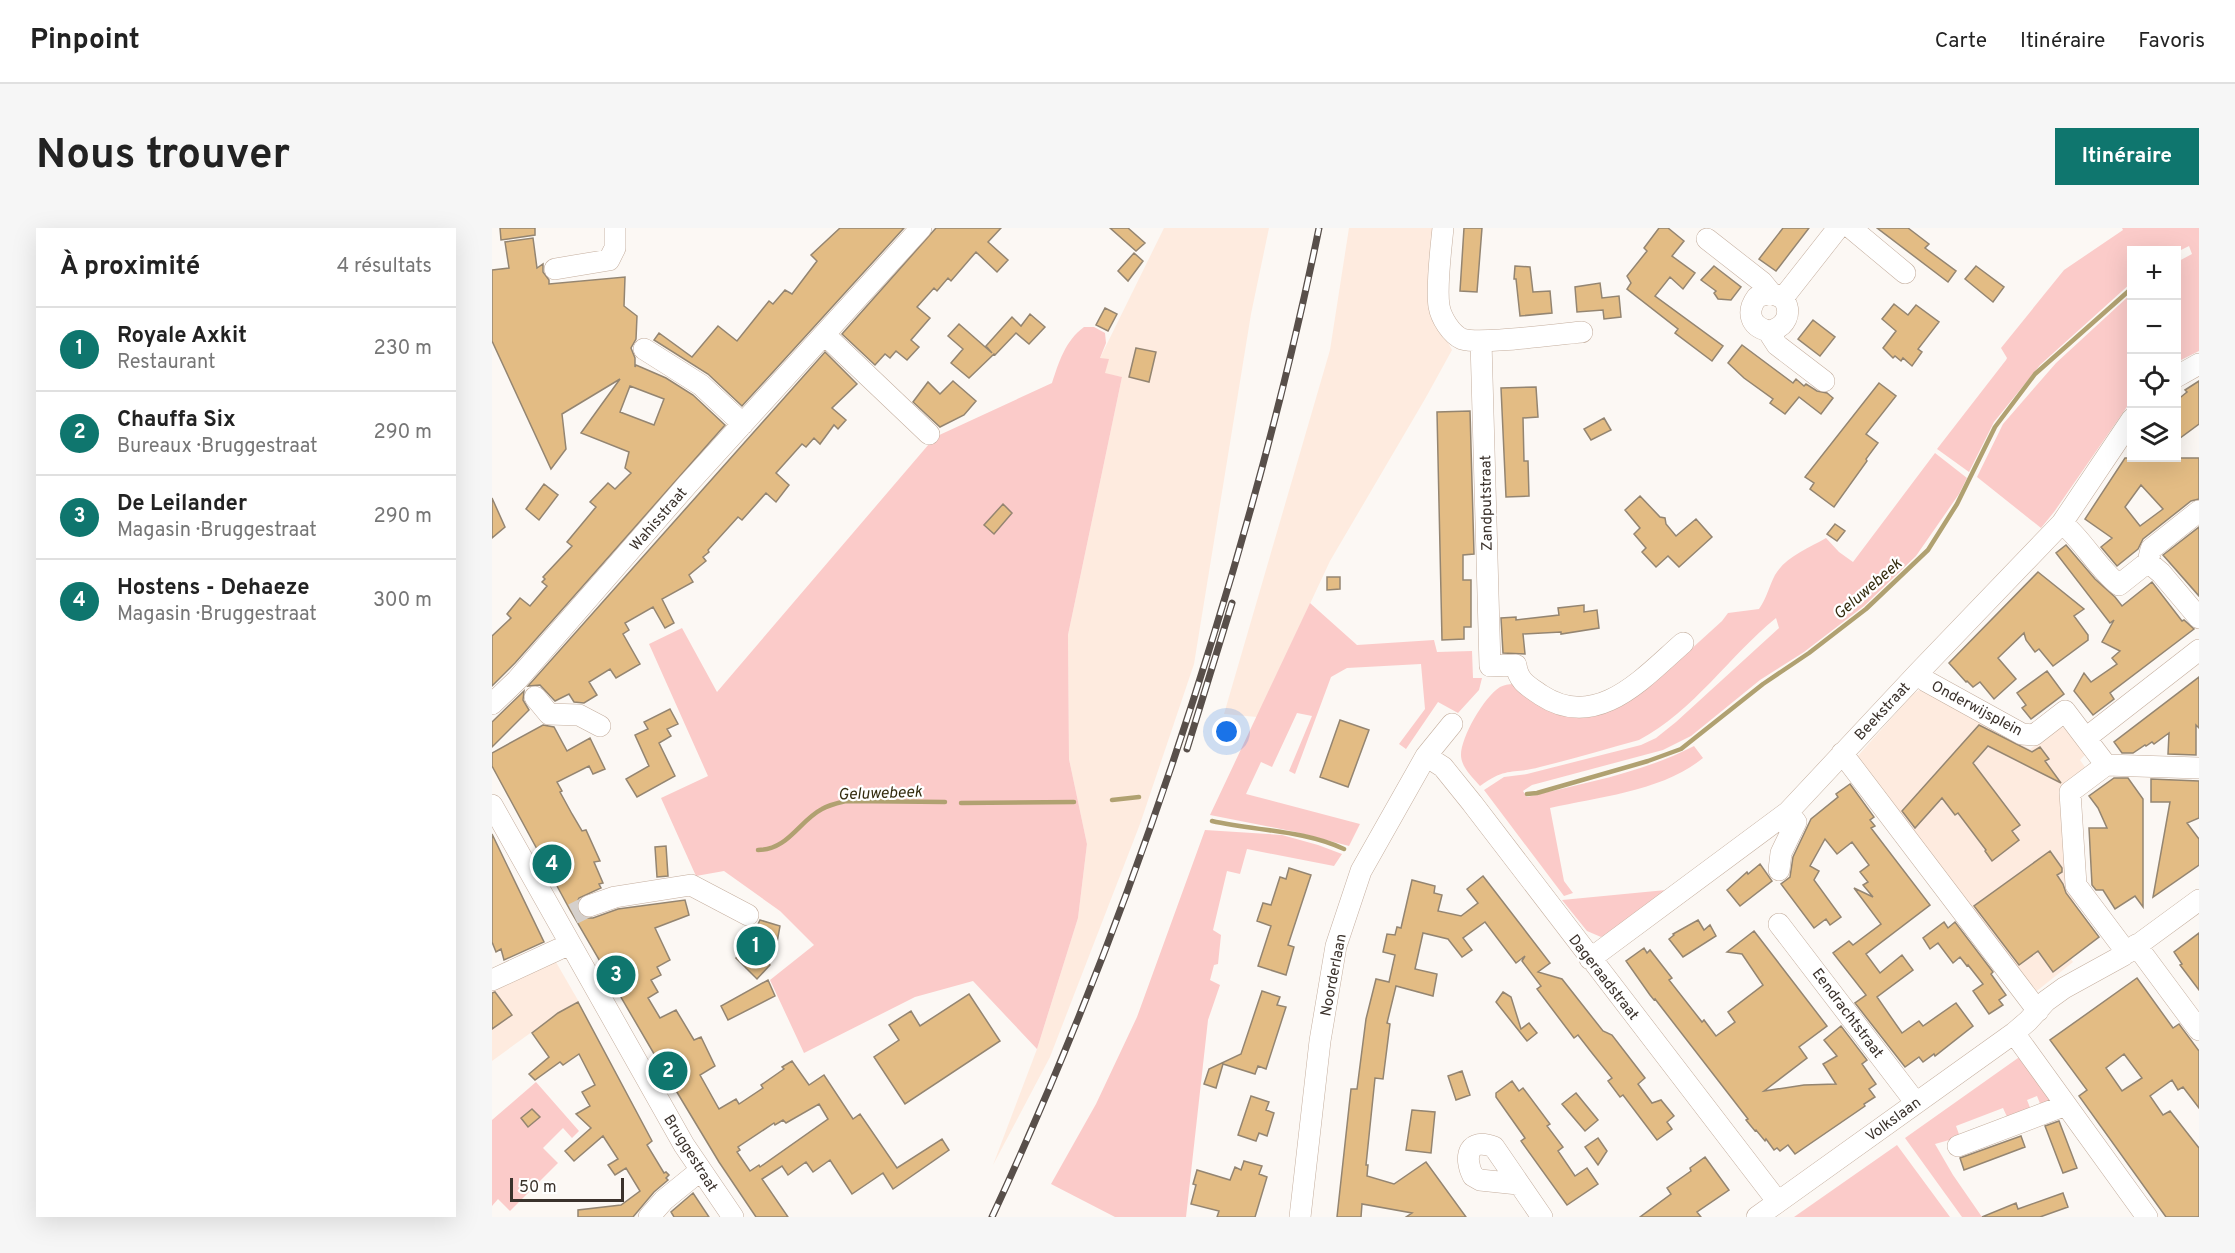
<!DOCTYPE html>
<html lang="fr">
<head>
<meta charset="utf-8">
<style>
  body { margin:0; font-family:Overpass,sans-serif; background:#f6f6f6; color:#222 }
  .controls { position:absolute; right:18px; top:18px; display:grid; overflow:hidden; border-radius:0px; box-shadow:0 6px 24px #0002 }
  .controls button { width:54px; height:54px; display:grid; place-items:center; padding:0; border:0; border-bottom:2px solid #e0e0e0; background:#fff; color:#222; font:30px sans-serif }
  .scale { position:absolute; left:18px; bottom:15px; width:114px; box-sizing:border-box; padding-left:6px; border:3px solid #3b322c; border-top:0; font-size:16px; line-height:21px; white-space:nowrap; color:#3b322c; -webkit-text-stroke:4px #fff; paint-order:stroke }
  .you { position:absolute; left:735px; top:504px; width:21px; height:21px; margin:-15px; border:4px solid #fff; border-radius:50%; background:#1a73e8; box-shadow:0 0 0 9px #1a73e833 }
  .badge { display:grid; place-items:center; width:39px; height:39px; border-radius:50%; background:#0f766e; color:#fff; font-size:20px; font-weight:700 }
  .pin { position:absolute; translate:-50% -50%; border:3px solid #fff; box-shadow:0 2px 6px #0006 }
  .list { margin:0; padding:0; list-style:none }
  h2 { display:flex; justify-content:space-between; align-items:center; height:78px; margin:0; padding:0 24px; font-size:26px }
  h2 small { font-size:20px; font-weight:400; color:#767676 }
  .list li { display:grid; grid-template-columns:39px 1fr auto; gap:18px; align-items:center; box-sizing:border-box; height:84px; padding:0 24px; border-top:2px solid #e0e0e0 }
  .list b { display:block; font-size:22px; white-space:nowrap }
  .list p { margin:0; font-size:20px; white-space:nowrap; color:#767676 }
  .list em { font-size:20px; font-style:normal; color:#767676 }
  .icon { flex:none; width:33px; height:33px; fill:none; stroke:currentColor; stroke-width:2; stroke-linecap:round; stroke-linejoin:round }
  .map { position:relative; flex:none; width:1707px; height:989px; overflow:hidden; border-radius:0px }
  header { display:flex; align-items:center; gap:36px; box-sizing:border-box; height:84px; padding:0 30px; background:#fff; border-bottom:2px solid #e0e0e0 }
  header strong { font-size:28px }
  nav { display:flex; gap:33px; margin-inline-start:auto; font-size:21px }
  .intro { display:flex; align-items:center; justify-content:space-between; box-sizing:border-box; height:144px; padding:0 36px }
  h1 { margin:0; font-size:42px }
  .button { padding:15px 27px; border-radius:0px; background:#0f766e; color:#fff; font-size:21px; font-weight:700 }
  main { display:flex; gap:36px; padding:0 36px }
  aside { flex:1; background:#fff; border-radius:0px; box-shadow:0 6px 24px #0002 }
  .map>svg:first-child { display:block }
  .built { fill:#feebdf }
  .green { fill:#fbcbc9 }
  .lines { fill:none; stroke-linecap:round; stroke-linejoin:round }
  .stream { stroke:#b0a171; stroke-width:4.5 }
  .building { fill:#e3bc84; stroke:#948571; stroke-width:1.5; fill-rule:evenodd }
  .minor-tunnel { stroke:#d5d0cc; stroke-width:21; stroke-dasharray:21 10; stroke-linecap:butt }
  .minor-casing { stroke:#c4ae9e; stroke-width:22 }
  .minor { stroke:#fff; stroke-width:21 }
  .rail-casing { stroke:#584f4a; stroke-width:7 }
  .rail { stroke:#fff; stroke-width:4.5; stroke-dasharray:14; stroke-linecap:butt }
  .labels { text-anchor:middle; stroke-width:4.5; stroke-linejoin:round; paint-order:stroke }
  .street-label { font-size:15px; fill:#3b322c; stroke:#fff }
  .water-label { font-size:16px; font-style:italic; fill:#342c0f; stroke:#fff }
</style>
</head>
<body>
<header>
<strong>Pinpoint</strong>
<nav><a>Carte</a><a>Itinéraire</a><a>Favoris</a></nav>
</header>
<div class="intro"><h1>Nous trouver</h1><a class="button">Itinéraire</a></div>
<main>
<aside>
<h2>À proximité<small>4 résultats</small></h2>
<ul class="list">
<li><span class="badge">1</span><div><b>Royale Axkit</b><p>Restaurant</p></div><em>230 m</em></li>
<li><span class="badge">2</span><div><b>Chauffa Six</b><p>Bureaux · Bruggestraat</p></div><em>290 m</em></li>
<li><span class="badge">3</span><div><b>De Leilander</b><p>Magasin · Bruggestraat</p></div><em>290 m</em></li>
<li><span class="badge">4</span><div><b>Hostens - Dehaeze</b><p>Magasin · Bruggestraat</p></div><em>300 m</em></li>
</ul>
</aside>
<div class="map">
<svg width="1707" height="989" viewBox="0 0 1707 989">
  <rect width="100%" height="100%" fill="#fcf8f4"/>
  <path class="built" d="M672 0H777L759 86 702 436 648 596 558 829 501 937 545 821 586 690 595 616 577 531 576 407 630 149 613 146 608 130Z
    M857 0H945L949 100 960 122 933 171 838 333 765 489 732 486 838 122Z
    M1429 461 1538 521 1568 500 1575 499 1595 525 1588 532 1593 539 1568 560 1576 660 1584 673 1553 695 1581 734 1541 766 1364 530 1421 466Z
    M61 729 87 774 66 785 0 833V754Z"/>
  <path class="green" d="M1630 0H1707V123L1685 134V34L1700 26 1697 18 1685 24 1640 22 1639 55 1548 137 1502 194 1477 244 1445 221 1514 132 1515 130 1509 120 1572 42 1631 2Z
    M1639 66V173L1562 284 1549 300 1485 249 1511 196 1564 135Z
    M592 99H602L613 105 614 115 608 130 617 131 613 145 630 149 576 407 577 531 595 616 586 690 545 821 481 753 423 769 312 825 278 752 322 717 288 683 232 643 204 648 169 570 216 548 157 416 190 400 225 464 443 209 560 155C567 134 573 113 592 99Z
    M1443 225 1475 250 1467 266 1424 328 1372 378 1312 424 1268 452 1199 508 1171 522 1040 557 1031 563 1035 569C1092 555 1150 545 1202 518L1211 530C1171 563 1107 569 1058 580L1072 653 1081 665 1072 668 992 562 1012 549 1035 546 1149 517 1164 510 1184 494 1287 400 1284 390C1237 428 1202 483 1147 512 1114 521 1081 531 1048 539 1019 547 1016 538 988 558 981 550 969 539 969 527 969 509 992 469 1008 459 1012 457 1017 456 1021 456L1071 484 1197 423 1230 393 1236 385 1267 381C1275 370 1277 358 1283 347 1293 329 1317 320 1334 310L1347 324 1361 334Z
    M818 375 865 417 942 412 945 424 980 423 981 450H990L987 462 966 485 946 474 914 521 907 516 933 481 929 436 855 440 839 449 803 546 797 543 820 488 805 485 780 539 769 534 754 566 868 596 857 618 804 604 718 587Z
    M713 602 790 607 826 617 850 626 842 638 755 621 748 646 735 643 721 702 729 707 726 736 722 737 718 752 728 757 716 792 694 989H623L559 956 604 876 645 789Z
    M1174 662 1116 706 1109 709 1095 703 1070 672Z
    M1526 830 1533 831 1558 872 1549 878 1545 868 1535 872 1539 882 1516 891 1511 880 1464 898 1468 909 1443 916 1461 947 1490 989H1470L1413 910Z
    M44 854 87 903 80 910 71 900 51 920 66 935 18 983 6 971 0 978V892Z
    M1405 917 1458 989H1302Z"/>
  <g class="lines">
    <path class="stream" d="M1035 566 1045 565 1156 533 1189 521 1271 456 1317 425 1374 381 1436 322 1465 276 1503 199 1543 146 1640 60
      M620 572 647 569
      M469 575 582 574
      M720 593C764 603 811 602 852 621
      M266 622C296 622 307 593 330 581 337 577 346 575 354 573L453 574"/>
  </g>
  <path class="building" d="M8 0H43V7L9 12Z
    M348 0H412L250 178 216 146 162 112 167 105 200 129 226 98 245 113 277 73 281 76 293 62 300 66 325 33 319 27Z
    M444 0H509L496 14 516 32 505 44 484 24 459 53 456 50 445 63 442 60 425 79 438 90 419 112 427 119 415 132 404 123 398 130 393 126 383 137 350 106Z
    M618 0H636L653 15 644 23Z
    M972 0H990L985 64 968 63Z
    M1167 0H1176L1192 13 1180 28 1203 45 1191 61 1178 49 1163 68 1231 118 1220 133 1183 105 1186 101 1135 61 1139 55 1135 48 1155 23 1152 20Z
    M1291 0H1317L1284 43 1267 31Z
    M1385 0H1416L1437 16 1433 20 1464 43 1456 54Z
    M41 10 45 40 51 36V44L57 52V56L133 49 132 78 145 88 144 111 139 120 143 130V139L144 137 174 150 201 167 233 197 23 435 0 458V408L19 390 15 386 28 370 38 378 55 358 50 354 53 351 51 349 80 318 75 314 104 279 98 274 116 255 123 261 139 245 133 240 137 224 89 205 128 151 70 186 74 221 59 241 0 113V42L17 40 13 14ZM138 158 172 171 162 197 128 184Z
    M642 25 651 33 636 53 626 43Z
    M1023 38 1038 39 1041 64 1058 63 1060 85 1028 88 1024 51H1022Z
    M1222 38 1249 59 1239 72 1226 71 1222 65 1224 63 1209 52Z
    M1484 38 1512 59 1501 74 1473 51Z
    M1108 55 1110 70 1127 68 1129 89 1112 91 1111 82 1085 84 1083 59Z
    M1402 76 1416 87 1424 77 1447 94 1426 121 1430 124 1420 138 1411 130 1409 133 1403 128 1401 130 1391 120 1404 103 1390 91Z
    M613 80 625 86 616 103 604 97Z
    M538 86 553 99 537 116 524 105 503 127 502 126 477 150 459 135 471 121 456 108 467 96 500 125 494 118 520 89 529 98Z
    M1321 92 1343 109 1328 128 1306 111Z
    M1250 117 1301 155 1304 151 1312 158 1314 156 1325 163 1335 165 1341 170 1329 186 1307 169 1293 186 1278 175 1281 171 1252 150 1236 135Z
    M644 120 664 124 657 154 637 149Z
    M333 124 365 156 340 180 354 192 346 201 342 197 328 216 322 210 314 219 310 216 284 245 297 257 284 274 274 265 250 292 246 289 216 322 217 324 211 329 214 333 197 347 201 354 170 371 182 395 173 400 161 379 133 395 137 402 131 406 148 436 124 450 118 441 97 454 105 467 92 475 82 474 77 466 63 473 48 457 36 458Z
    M461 153 484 173 472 187 448 199 421 174 436 154 448 166Z
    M1707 153V196L1684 213V173L1695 164 1693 162Z
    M1387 155 1404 168 1374 206 1386 215 1374 231 1375 233 1342 279 1318 261 1322 255 1313 249Z
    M1044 159 1046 189 1031 190 1032 233H1036L1037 268 1014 269 1009 160Z
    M978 183 982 326 971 327V352H979V399H972V411L950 412 945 184Z
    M1112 190 1119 202 1099 212 1092 201Z
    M1633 230H1707V271L1699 273 1651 311 1646 321 1625 338 1609 319 1620 310 1593 291ZM1649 257 1671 281 1648 298 1633 279Z
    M52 256 66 267 47 292 34 281Z
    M1148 268 1168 289 1173 290 1174 296 1184 308 1204 291 1220 309 1187 339 1176 328 1164 339 1150 324 1154 320 1142 306 1148 300 1133 282Z
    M0 270 13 299 0 310Z
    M511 276 520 285 502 306 492 297Z
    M1343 296 1353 303 1345 313 1335 306Z
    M1707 299V368L1671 327Z
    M1574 317 1603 351 1623 369 1630 378 1660 354 1690 393 1692 392 1702 401 1618 465 1622 471 1601 487 1582 463 1592 445 1599 454 1625 436 1620 430 1628 423 1610 414 1622 392 1618 395 1564 325Z
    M1546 344 1592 381 1582 388 1596 407V412L1561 438 1547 421 1543 424 1534 412 1532 405 1506 430 1524 451 1502 471 1488 454 1481 459 1475 453 1474 454 1457 435Z
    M835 349H848V361L835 362Z
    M1092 377V384L1105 382 1107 400 1069 406V404L1031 406 1033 426 1011 425 1009 390 1024 389V392L1067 387 1066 380Z
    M1555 443 1572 466 1539 491 1530 480 1534 477 1525 465Z
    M1707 449V500L1704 497V527L1676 526 1677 505 1662 516 1660 514 1654 518 1653 517 1641 525H1630L1622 514Z
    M32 463 31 472 37 482 0 519V494Z
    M178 481 186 496 175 501 179 508 167 515 183 548 145 569 134 551 157 538 143 507 156 501 152 494Z
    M848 492 877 502 856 559 828 549Z
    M51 497 62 499 75 523 98 510 113 541 101 546 97 538 65 554 70 563 68 564 80 586 90 603 94 602 108 633 102 634 111 655 107 656 109 660 87 670 84 676 88 687 94 690H101L126 681 193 672 197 687 163 700 178 732 165 739 169 747 159 752 166 764 156 770 168 790 184 782 202 812 209 809 223 838 208 847 227 881 244 871 247 876 271 860 269 857 292 841 290 839 300 833 317 857 332 847 361 891 368 886 405 940 450 911 457 922 401 961 391 945 360 966 338 932 321 944 314 934 296 947 290 938 270 951 296 989H264L227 934 168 836 78 682 0 538V525ZM327 876 336 891 268 939 267 937 258 943 245 924 248 922 246 919 282 895 283 897 291 892 294 895Z
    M1487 497 1540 524 1548 519 1557 531 1553 533 1569 555 1496 518 1481 535 1528 597 1520 603 1527 612 1500 633 1493 623 1494 622 1466 585 1463 587 1450 570 1423 600 1410 583Z
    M1622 550H1636L1651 571V679L1643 668 1623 681 1611 662H1604L1600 657 1597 600H1615L1606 580 1597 568Z
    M1659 551 1707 553V590L1695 595 1707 611V637L1661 669 1678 574H1659Z
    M1358 556 1382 589 1378 592 1383 598 1379 600 1438 677 1374 726 1388 745 1410 727 1421 742 1385 769 1410 805 1427 793 1431 798 1464 775 1481 798 1443 828 1442 826 1431 834 1427 829 1413 839 1363 775 1374 767 1341 725 1357 713 1361 717 1389 696 1362 660 1381 669 1371 657 1376 654 1368 644 1377 637 1360 614 1345 626 1333 611 1318 638 1327 643 1322 652 1349 689 1338 697 1334 691 1322 700 1289 656 1298 649 1301 629 1319 591 1346 569 1344 566Z
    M0 606 52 714 12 732 9 721 4 724 0 714Z
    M174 618 176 648 165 649 163 619Z
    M1558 623 1570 640V644L1565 647 1571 656 1574 665 1607 709 1561 744 1546 723 1527 737 1482 678Z
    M1268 636 1280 653 1248 678 1235 662 1255 644 1256 646Z
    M797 640 819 647 796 717 802 719 794 747 766 738 779 698 765 693 771 675 779 677 788 649 794 651Z
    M991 648 1058 735 1046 744 1070 751 1111 803 1120 807 1153 850 1146 856 1160 875 1169 872 1182 888 1175 894 1180 901 1165 912 1131 867 1128 869 1116 853 1120 850 1100 825 1086 807 1082 810 1045 761 1049 758 1030 733 1033 728 1024 735 993 694 971 710 980 722 970 729 956 711 931 705 923 741 945 746 941 768 904 758 895 795 898 796 891 851 883 850 874 937H876L875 948 902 956 934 934 974 989H914L920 985 870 976 869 989H845L859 861H865L874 791 884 751 897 754 903 727 891 724 895 706 903 707 905 699 909 700 920 652 943 658 942 665 950 667 946 683 969 688 986 675 975 661Z
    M268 692 288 698 284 720 275 733 278 737 265 751 244 730 255 720Z
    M1206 692 1212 702 1218 697 1224 708 1191 729 1177 711 1182 707 1181 706Z
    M1452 694 1456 700 1463 694 1501 744 1499 746 1514 767 1507 772 1511 777 1497 786 1481 763 1491 756 1476 737 1475 738 1468 729 1461 735 1446 715 1438 721 1431 710Z
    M1262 703 1335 798 1307 819 1315 830 1272 863 1312 857 1344 856 1331 836 1345 828 1332 812 1349 798 1375 832 1370 836 1384 856 1377 861 1383 869 1372 876 1373 878 1303 926 1296 917 1288 923 1285 920 1282 922 1274 911 1273 913 1264 902 1263 903 1254 892 1256 891 1163 771 1162 772 1158 767 1134 733 1152 720 1155 725 1158 722 1180 750 1177 752 1210 794 1212 792 1224 808 1243 794 1236 784 1271 757 1250 726 1235 724Z
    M1707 705V762L1688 737 1690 736 1682 724Z
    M1645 750 1681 800 1687 796 1707 823V880L1691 859 1686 862 1680 852 1658 868 1671 887 1678 883 1707 920V989H1674L1587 868 1595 862 1558 812ZM1632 826 1650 850 1630 863 1614 840Z
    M276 752 283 768 236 792 229 778Z
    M770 763 788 769 785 777 794 779 774 841 766 838 763 846 731 836 724 860 712 856 717 841 749 826Z
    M3 764 20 787 0 801V765Z
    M1011 764 1019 769 1029 801 1037 795 1045 805 1035 813 1004 774Z
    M477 766 508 813 413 876 382 829 407 812 397 797 419 783 428 798Z
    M86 774 160 913 155 917 172 945 174 944 177 947 174 950 176 952 162 964 141 989H86V982L129 977 148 963 134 940 123 947 116 937 126 931 111 908 82 933 73 923 99 900 84 886 98 878 90 864 103 857 87 826 71 837 68 834 43 852 37 846 57 829 40 805 66 785Z
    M970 843 978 867 964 872 956 848Z
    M1020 853 1027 863 1031 860 1058 896 1055 898 1071 919 1066 923 1083 948 1095 940 1106 956 1075 977 1029 913 1033 910 1004 869V865Z
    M1084 865 1106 892 1093 903 1070 876Z
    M759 868 777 874 774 882 782 885 775 908 767 905 764 913 746 907Z
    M40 881 48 889 36 899 29 890Z
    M920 882 943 884 939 925 914 922Z
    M1567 893 1585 940 1571 945 1553 898Z
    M1529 908 1533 919 1472 942 1468 930Z
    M1106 910 1115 923 1106 937 1093 919Z
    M1213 929 1237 962 1205 984 1209 989H1148L1179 966 1175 960 1199 943 1198 940Z
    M752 933 770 938 767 946 775 949 763 989H725L727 983 699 976 704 957 701 956 705 942 738 952 743 939 749 942Z
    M201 965 217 989H182L179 984Z
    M1571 965 1576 979 1548 989H1490L1524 975 1526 981Z"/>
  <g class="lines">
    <path class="minor-tunnel" d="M81 686 97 678"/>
    <defs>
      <path id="minor" d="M951 0C949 20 944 59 947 78 949 90 959 106 970 111 990 117 1065 106 1090 104
        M1359 0 1413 45
        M1215 11 1270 54 1279 65
        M63 41 117 32 123 20V0
        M1291 70 1346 0
        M1276 103C1294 100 1301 85 1291 70L1279 65 1265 69C1254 84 1258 98 1276 103L1285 117 1332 153
        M333 107 437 206
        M989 113 998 438 1024 437C1026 453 1036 458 1049 467 1105 504 1152 449 1191 415
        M152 121 209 157 251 196
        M1684 149 1707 136
        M1570 295C1592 313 1605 340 1627 357L1656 334 1669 345 1707 390
        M1656 334 1659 321 1707 283
        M1426 445 1434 453 1530 506 1542 507 1573 483 1614 537 1578 564 1584 657 1635 725
        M43 469 57 486 87 487 108 498
        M0 476 25 452 195 257 429 0
        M1594 510 1707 422
        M1350 525 1546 783
        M934 528 951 539 980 575 1286 974
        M1614 537 1707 540
        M0 577 192 917 241 989
        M1287 642 1289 625 1304 594 1296 584
        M97 678 123 669 199 657 256 687
        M1287 696 1424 875
        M1644 717 1707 802
        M1098 731 1296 584 1426 445 1570 295 1640 191
        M0 752 78 716
        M1522 805 1655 989
        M1466 918 1574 877
        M1026 956 988 952 981 948C971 928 977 909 1002 919L1050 989
        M157 989 172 972 209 942
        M808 989 828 813 844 718 869 643 934 528 960 496
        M1265 989 1522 805 1536 793 1554 773 1572 760 1632 727 1707 672"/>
    </defs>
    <use href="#minor" class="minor-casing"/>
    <use href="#minor" class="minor"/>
    <defs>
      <path id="rail" d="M695 521 740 375
        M500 989C588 800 661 605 722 406 763 273 799 137 827 0"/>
    </defs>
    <use href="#rail" class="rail-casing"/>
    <use href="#rail" class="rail"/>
  </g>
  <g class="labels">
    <g class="street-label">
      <text transform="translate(994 275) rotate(-91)" y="5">Zandputstraat</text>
      <text transform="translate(166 291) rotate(-49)" y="5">Wahisstraat</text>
      <text transform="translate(1485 480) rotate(28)" y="5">Onderwijsplein</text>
      <text transform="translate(1390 483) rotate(-47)" y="5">Beekstraat</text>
      <text transform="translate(841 747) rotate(-79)" y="5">Noorderlaan</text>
      <text transform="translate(1112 749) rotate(52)" y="5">Dageraadstraat</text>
      <text transform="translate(1356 785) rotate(53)" y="5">Eendrachtstraat</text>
      <text transform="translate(1401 891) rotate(-36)" y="5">Volkslaan</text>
      <text transform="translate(199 925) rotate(58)" y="5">Bruggestraat</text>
    </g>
    <g class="water-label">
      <text transform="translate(1375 360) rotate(-41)" y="6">Geluwebeek</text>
      <text transform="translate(388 564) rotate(-2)" y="6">Geluwebeek</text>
    </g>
  </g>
</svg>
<div class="controls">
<button>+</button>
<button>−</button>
<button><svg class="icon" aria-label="locate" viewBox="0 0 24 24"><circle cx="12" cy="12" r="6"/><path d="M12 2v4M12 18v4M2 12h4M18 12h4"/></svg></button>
<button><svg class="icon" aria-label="layers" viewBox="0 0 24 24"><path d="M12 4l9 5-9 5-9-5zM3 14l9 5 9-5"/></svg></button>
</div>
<div class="scale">50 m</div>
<div class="you"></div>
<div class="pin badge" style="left:264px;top:718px">1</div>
<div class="pin badge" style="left:176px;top:843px">2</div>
<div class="pin badge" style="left:124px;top:747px">3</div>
<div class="pin badge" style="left:60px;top:636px">4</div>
</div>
</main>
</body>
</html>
